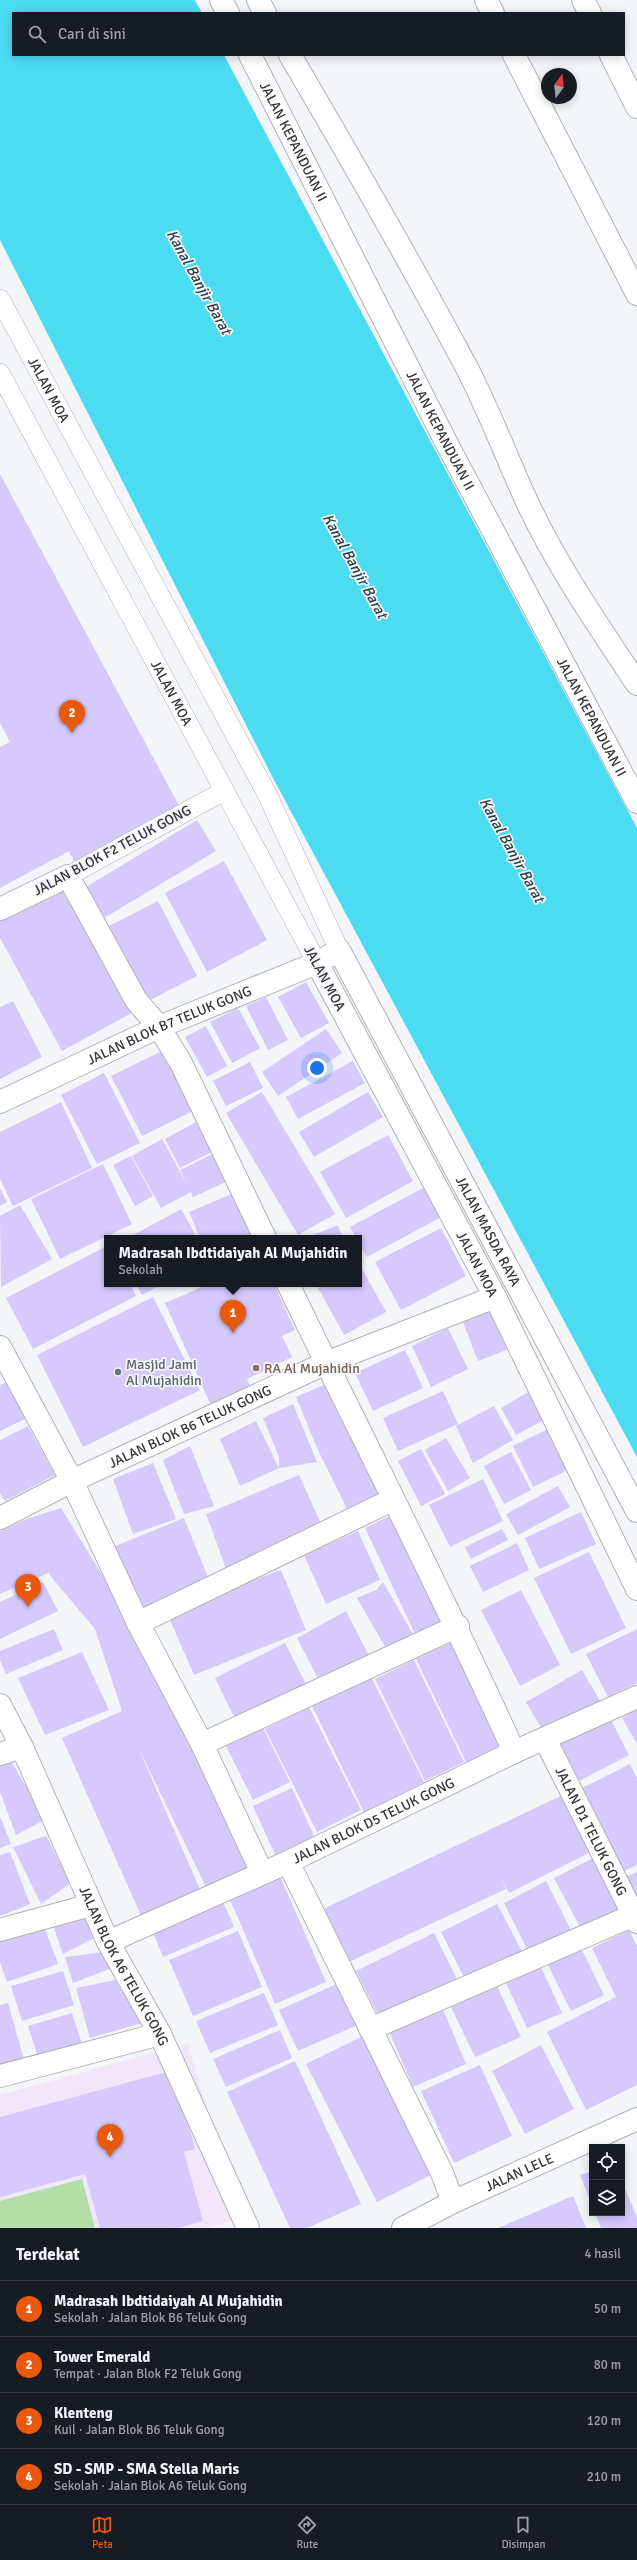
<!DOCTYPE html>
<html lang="id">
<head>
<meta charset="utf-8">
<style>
  body { margin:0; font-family:Signika,sans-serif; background:#20242c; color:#f1f3f6 }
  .controls { position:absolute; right:12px; bottom:12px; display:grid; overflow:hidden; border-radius:0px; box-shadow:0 2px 10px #0003 }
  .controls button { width:36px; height:36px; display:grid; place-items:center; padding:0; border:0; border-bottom:1px solid #363941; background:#171b24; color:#f1f3f6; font:20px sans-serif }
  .compass { position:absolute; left:541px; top:68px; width:36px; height:36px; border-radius:50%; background:#171b24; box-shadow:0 2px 10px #0003; rotate:15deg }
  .you { position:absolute; left:317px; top:1068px; width:14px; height:14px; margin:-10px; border:3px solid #fff; border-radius:50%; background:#1a73e8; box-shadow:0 0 0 6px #1a73e833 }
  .badge { display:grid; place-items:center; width:26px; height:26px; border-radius:50%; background:#ea580c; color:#fff; font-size:13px; font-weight:700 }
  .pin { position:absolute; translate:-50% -33px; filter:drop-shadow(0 1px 2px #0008) }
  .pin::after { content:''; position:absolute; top:21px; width:14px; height:12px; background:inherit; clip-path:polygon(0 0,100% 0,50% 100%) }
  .popup { position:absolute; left:104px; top:1235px; width:258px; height:52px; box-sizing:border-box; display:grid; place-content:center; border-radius:0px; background:#171b24; filter:drop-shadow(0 1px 3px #0005); font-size:13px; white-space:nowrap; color:#9ea1a6 }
  .popup b { font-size:15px; color:#f1f3f6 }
  .popup::after { content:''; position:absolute; left:50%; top:100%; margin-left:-8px; border:8px solid transparent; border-top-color:#171b24 }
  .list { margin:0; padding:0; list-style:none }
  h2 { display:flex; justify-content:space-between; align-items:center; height:52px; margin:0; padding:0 16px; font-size:17px }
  h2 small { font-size:13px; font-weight:400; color:#9ea1a6 }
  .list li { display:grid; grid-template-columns:26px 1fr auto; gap:12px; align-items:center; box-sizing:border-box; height:56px; padding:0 16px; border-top:1px solid #363941 }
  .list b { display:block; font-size:15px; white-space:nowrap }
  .list p { margin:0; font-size:13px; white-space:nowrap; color:#9ea1a6 }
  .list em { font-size:13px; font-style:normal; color:#9ea1a6 }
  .icon { flex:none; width:22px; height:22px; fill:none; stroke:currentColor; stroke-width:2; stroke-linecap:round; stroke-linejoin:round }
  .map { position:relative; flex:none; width:637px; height:2228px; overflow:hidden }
  .search { position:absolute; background:#171b24; box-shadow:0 2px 10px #0003; left:12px; right:12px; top:12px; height:44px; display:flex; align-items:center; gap:10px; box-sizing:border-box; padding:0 14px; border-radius:0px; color:#9ea1a6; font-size:15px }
  .sheet { height:276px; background:#171b24 }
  nav { display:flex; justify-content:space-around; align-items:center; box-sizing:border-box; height:56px; border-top:1px solid #363941; background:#171b24; font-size:11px; color:#9ea1a6 }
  nav a { display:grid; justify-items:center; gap:2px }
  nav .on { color:#ea580c }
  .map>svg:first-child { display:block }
  .education { fill:#f2e6fa }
  .green { fill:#b3dea6 }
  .water { fill:#4bdcf2 }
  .building { fill:#d5c9fe }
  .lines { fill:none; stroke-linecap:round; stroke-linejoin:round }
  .lane-casing { stroke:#b0b2b5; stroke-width:20 }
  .street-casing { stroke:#b0b2b5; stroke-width:24 }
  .highway-casing { stroke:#b0b2b5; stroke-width:24 }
  .lane { stroke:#fff; stroke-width:19 }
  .street { stroke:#fff; stroke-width:22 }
  .highway { stroke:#fff; stroke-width:22 }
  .education-dot { fill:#8d6e63; stroke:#f3f5f9; stroke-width:1.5 }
  .worship-dot { fill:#6b7280; stroke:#f3f5f9; stroke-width:1.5 }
  .labels { text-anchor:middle; stroke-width:3.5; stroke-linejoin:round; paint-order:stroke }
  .street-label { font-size:14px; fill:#323334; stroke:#f3f5f9 }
  .worship-label { font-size:14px; fill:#5b616d; stroke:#f3f5f9; text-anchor:start }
  .education-label { font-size:14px; fill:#785e54; stroke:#f3f5f9; text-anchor:start }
  .water-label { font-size:15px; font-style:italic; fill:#253e42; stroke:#f3f5f9 }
</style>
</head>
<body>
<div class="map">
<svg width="637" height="2228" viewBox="0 0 637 2228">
  <rect width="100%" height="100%" fill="#f3f5f9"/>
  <path class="education" d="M188 2043 238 2219 207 2228H0V2095Z"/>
  <path class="green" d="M82 2179 95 2228H0V2201Z"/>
  <path class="water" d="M0 0H195L202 13H13V55H224L637 828V1457L273 778 0 240Z"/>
  <path class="building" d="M0 474 182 811 77 867 69 851 0 888V747L10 742 0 723Z
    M197 820 216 851 99 921 81 890Z
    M224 861 267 940 207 972 165 893Z
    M69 883 139 1009 62 1051 0 938V920Z
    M158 901 197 976 148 1001 109 926Z
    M306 982 329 1023 301 1038 278 997Z
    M266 997 288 1040 268 1050 246 1006Z
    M13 1001 42 1057 0 1079V1007Z
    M238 1008 260 1048 232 1063 210 1022Z
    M206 1026 227 1066 207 1077 185 1037Z
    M326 1029 342 1053 278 1096 262 1072Z
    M162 1051 193 1111 142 1136 111 1076Z
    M353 1061 365 1083 298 1119 286 1097Z
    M250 1062 263 1088 226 1106 213 1081Z
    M104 1073 140 1143 97 1164 61 1095Z
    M262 1092 335 1214 298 1235 226 1113Z
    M368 1092 383 1117 314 1157 299 1132Z
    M61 1102 92 1168 13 1206 0 1179V1132Z
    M198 1121 214 1151 180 1168 165 1139Z
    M388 1135 413 1181 346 1218 320 1172Z
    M162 1139 191 1192 161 1208 132 1156Z
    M216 1152 230 1180 193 1197 180 1170Z
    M131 1156 153 1196 135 1206 113 1165Z
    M103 1164 132 1224 60 1259 31 1199Z
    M425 1187 441 1217 367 1257 359 1243V1238H356L350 1227Z
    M0 1188 7 1202 0 1206Z
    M234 1193 253 1238H200L189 1212Z
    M20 1205 52 1259 1 1287 0 1216Z
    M181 1209 197 1238H128Z
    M338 1225 343 1238H306Z
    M441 1228 466 1276 401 1310 375 1262Z
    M107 1246V1284H130L136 1296 33 1349 6 1298Z
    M360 1265 386 1312 344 1335 318 1288 326 1284H359Z
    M136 1284H163L142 1295Z
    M209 1284H274L295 1330 282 1336 292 1357 247 1379 253 1393 213 1410 165 1303Z
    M153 1297 200 1390 83 1447 37 1355Z
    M494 1304 511 1348 478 1361 461 1317Z
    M448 1328 468 1369 431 1387 412 1346Z
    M405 1350 423 1388 373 1411 355 1373Z
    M11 1380 29 1417 0 1431V1385Z
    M326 1384 382 1493 348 1511 317 1448 296 1397Z
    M535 1388 551 1416 516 1435 501 1408Z
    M443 1391 458 1424 398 1451 383 1418Z
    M293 1404 317 1462 279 1468V1457L263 1418Z
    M494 1406 513 1440 473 1463 456 1426Z
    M256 1421 279 1468 240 1486 220 1439Z
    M28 1426 55 1475 5 1501 0 1493V1440Z
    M550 1428 570 1469 533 1487 513 1446Z
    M446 1438 470 1478 448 1491 425 1450Z
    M190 1446 214 1506 184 1514 163 1460Z
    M421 1449 445 1494 421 1506 398 1461Z
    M511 1452 531 1490 504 1504 484 1466Z
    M153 1463 176 1519 133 1534 113 1479Z
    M299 1475 323 1528 228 1574 206 1514Z
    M483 1479 503 1521 450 1547 429 1505Z
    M558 1486 570 1507 518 1535 506 1514Z
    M61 1508 128 1617 258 1870 209 1893 137 1745 202 1894 143 1920 62 1738 122 1711 95 1629 48 1573 0 1594V1531L27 1519Z
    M581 1512 596 1544 539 1569 525 1538Z
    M395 1513 449 1622 417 1638 365 1528Z
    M184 1518 210 1582 140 1611 113 1547Z
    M502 1529 508 1540 471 1559 465 1547Z
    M358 1531 380 1580 326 1604 304 1555Z
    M517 1543 529 1570 483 1592 470 1566Z
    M589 1552 626 1628 571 1654 534 1578Z
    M281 1570 306 1630 194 1675 167 1613Z
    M43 1582 58 1611 0 1639V1602Z
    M383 1582 414 1636 388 1652 357 1598 376 1590Z
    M521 1590 560 1665 520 1686 481 1610Z
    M346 1611 369 1656 320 1682 297 1638Z
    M54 1629 63 1650 6 1674 0 1660V1651Z
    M637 1629V1683L608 1697 586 1654Z
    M457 1640 508 1745 467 1764 416 1659Z
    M285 1643 308 1688 237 1723 215 1678Z
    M82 1652 109 1710 45 1735 18 1678Z
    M414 1660 464 1762 425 1781 375 1679Z
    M582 1670 600 1701 544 1733 526 1702Z
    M371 1677 424 1782 364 1812 312 1706Z
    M309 1707 361 1810 317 1832 265 1729Z
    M637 1709V1744L622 1718Z
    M608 1714 629 1755 579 1781 557 1740Z
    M261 1724 290 1782 253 1800 224 1742Z
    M0 1763H12L46 1819 16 1835 0 1792Z
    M630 1764 637 1778V1865L624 1871 582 1788Z
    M292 1788 316 1840 276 1857 253 1806Z
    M569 1792 597 1849 509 1893 501 1877 506 1889 349 1962 323 1909Z
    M0 1816 11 1844 0 1848Z
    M46 1836 71 1883 41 1904 13 1847Z
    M10 1852 30 1904 0 1916V1855Z
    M599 1855 625 1906 581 1929 554 1878Z
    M637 1872V1900L626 1877Z
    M279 1874 326 1982 275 2004 228 1895Z
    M546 1881 574 1936 531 1957 504 1903Z
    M223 1902 234 1927 163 1957 153 1932Z
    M497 1904 524 1955 467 1983 441 1932Z
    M89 1917 94 1938 63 1954 51 1920Z
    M44 1926 58 1964 7 1982 0 1962V1940Z
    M629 1930 637 1946V2085L586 2110 547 2032 616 1997 592 1948Z
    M238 1931 262 1987 193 2016 169 1960Z
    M434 1933 458 1981 380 2019 356 1971Z
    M580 1946 604 1995 571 2011 547 1963Z
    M105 1952 112 1968 73 1983 65 1957Z
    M541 1967 562 2013 527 2028 506 1983Z
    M63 1971 74 2005 22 2021 11 1986Z
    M115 1980 142 2023 90 2038 76 1988Z
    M341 1982 360 2024 298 2051 279 2010Z
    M497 1986 521 2037 475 2057 451 2007Z
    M264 1993 278 2025 210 2053 196 2021Z
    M8 2003 25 2063 0 2069V2005Z
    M442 2007 466 2064 413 2087 388 2029Z
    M72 2013 83 2047 39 2060 28 2026Z
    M280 2030 292 2058 226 2087 213 2059Z
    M363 2036 433 2174 377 2202 306 2064Z
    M541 2045 574 2109 525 2134 492 2071Z
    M295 2061 361 2204 307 2228H290L227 2092Z
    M480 2065 512 2136 454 2163 421 2091Z
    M174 2070 195 2149 184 2152 203 2221 178 2228H100L85 2174 0 2197V2117Z
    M592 2171V2205L580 2175Z
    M622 2180 637 2218V2228H601L595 2213H622Z
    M573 2196 586 2228H498Z"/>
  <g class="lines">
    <defs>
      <g id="lane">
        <path id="s1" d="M0 299 267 794 339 950"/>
        <path id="s2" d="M0 373 317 963"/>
        <path d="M68 876 224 791"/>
      </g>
      <g id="street">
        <path d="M221 0 228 13"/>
        <path d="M258 0 265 13"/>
        <path id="s3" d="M250 55 446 442 637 802"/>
        <path d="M290 55C351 159 411 263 468 370 490 413 507 458 527 502 557 566 598 625 637 684"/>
        <path d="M0 909 68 876 136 1000 159 1027 181 1063 265 1238"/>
        <path id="s4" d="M317 963 495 1297 637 1589"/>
        <path id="s5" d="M0 1102 159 1027 317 963 339 950 637 1511"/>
        <path d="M288 1284C363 1440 443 1594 514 1752"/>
        <path d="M0 1347 72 1481 138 1623 202 1744 262 1873"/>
        <path id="s6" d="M0 1518 72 1481 326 1363 495 1297"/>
        <path d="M138 1623 392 1500"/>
        <path id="s7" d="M0 1705 22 1747 108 1942 160 2034 248 2228"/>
        <path id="s8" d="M545 1739 637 1922"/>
        <path d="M202 1744 458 1626"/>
        <path d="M0 1754 22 1747"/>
        <path d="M288 1862 442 2173 453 2202"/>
        <path d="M0 1930 91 1905"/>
        <path id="s9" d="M108 1942 288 1862 514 1752 637 1697"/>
        <path d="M370 2029 634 1915"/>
        <path d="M0 2076 160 2034"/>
        <path id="s10" d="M403 2228 453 2202 637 2119"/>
      </g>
      <path id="highway" d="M486 0 493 13
        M583 0 590 13
        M514 55 637 294
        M611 55 637 107"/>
    </defs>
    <use href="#lane" class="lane-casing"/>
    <use href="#street" class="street-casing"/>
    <use href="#highway" class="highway-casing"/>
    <use href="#lane" class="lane"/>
    <use href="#street" class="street"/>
    <use href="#highway" class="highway"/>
  </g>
  <circle class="education-dot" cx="256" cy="1368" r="4"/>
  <circle class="worship-dot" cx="118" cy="1372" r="4"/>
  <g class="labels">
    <g class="street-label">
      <text dy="5" stroke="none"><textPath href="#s3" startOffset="97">JALAN KEPANDUAN II</textPath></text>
      <text dy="5" stroke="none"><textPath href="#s1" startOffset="103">JALAN MOA</textPath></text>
      <text dy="5" stroke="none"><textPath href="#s3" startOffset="421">JALAN KEPANDUAN II</textPath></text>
      <text dy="5" stroke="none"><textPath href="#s2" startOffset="363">JALAN MOA</textPath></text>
      <text dy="5" stroke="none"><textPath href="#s3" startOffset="745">JALAN KEPANDUAN II</textPath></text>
      <text transform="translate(112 850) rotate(-28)" y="5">JALAN BLOK F2 TELUK GONG</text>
      <text transform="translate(325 978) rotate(62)" y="5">JALAN MOA</text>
      <text dy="5" stroke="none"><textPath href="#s5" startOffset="186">JALAN BLOK B7 TELUK GONG</textPath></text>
      <text dy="5" stroke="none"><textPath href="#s5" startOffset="690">JALAN MASDA RAYA</textPath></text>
      <text dy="5" stroke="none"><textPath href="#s4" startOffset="341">JALAN MOA</textPath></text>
      <text dy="5" stroke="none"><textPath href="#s6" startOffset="211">JALAN BLOK B6 TELUK GONG</textPath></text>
      <text dy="5" stroke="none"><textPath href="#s9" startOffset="292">JALAN BLOK D5 TELUK GONG</textPath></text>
      <text dy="5" stroke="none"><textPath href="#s8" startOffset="103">JALAN D1 TELUK GONG</textPath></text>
      <text dy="5" stroke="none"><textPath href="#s7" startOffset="289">JALAN BLOK A6 TELUK GONG</textPath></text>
      <text dy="5" stroke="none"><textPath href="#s10" startOffset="129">JALAN LELE</textPath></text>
    </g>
    <g class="worship-label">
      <text x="126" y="1369">Masjid Jami<tspan x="126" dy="16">Al Mujahidin</tspan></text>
    </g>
    <g class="education-label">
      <text x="264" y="1373">RA Al Mujahidin</text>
    </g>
    <g class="water-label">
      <text transform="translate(199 282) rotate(61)" y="5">Kanal Banjir Barat</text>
      <text transform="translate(355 566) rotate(61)" y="5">Kanal Banjir Barat</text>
      <text transform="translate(512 850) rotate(61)" y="5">Kanal Banjir Barat</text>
    </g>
  </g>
</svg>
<div class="controls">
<button><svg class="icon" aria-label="locate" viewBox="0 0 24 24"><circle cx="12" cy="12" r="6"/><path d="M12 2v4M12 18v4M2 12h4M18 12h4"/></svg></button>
<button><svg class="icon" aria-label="layers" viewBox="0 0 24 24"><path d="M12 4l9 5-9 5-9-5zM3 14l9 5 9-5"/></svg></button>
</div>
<svg class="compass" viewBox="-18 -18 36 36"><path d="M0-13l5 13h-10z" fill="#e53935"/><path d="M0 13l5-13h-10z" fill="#9ea1a6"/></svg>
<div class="you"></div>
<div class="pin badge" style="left:233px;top:1333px">1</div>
<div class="popup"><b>Madrasah Ibdtidaiyah Al Mujahidin</b>Sekolah</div>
<div class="pin badge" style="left:72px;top:733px">2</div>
<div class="pin badge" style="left:28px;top:1607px">3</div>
<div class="pin badge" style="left:110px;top:2157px">4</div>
<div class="search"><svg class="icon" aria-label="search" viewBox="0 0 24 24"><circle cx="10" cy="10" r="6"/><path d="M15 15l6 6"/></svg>Cari di sini</div>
</div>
<section class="sheet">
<h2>Terdekat<small>4 hasil</small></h2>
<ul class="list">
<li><span class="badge">1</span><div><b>Madrasah Ibdtidaiyah Al Mujahidin</b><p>Sekolah · Jalan Blok B6 Teluk Gong</p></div><em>50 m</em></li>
<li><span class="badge">2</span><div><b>Tower Emerald</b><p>Tempat · Jalan Blok F2 Teluk Gong</p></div><em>80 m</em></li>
<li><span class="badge">3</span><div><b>Klenteng</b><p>Kuil · Jalan Blok B6 Teluk Gong</p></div><em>120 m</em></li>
<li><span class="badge">4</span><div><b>SD - SMP - SMA Stella Maris</b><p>Sekolah · Jalan Blok A6 Teluk Gong</p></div><em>210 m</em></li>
</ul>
</section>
<nav>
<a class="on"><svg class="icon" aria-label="map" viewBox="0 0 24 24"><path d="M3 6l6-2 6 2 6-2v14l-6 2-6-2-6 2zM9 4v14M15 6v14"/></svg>Peta</a>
<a><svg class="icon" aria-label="directions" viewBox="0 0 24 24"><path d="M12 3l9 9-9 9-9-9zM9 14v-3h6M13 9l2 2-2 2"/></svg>Rute</a>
<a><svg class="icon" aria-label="saved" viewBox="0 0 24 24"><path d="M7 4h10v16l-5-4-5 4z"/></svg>Disimpan</a>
</nav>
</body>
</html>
